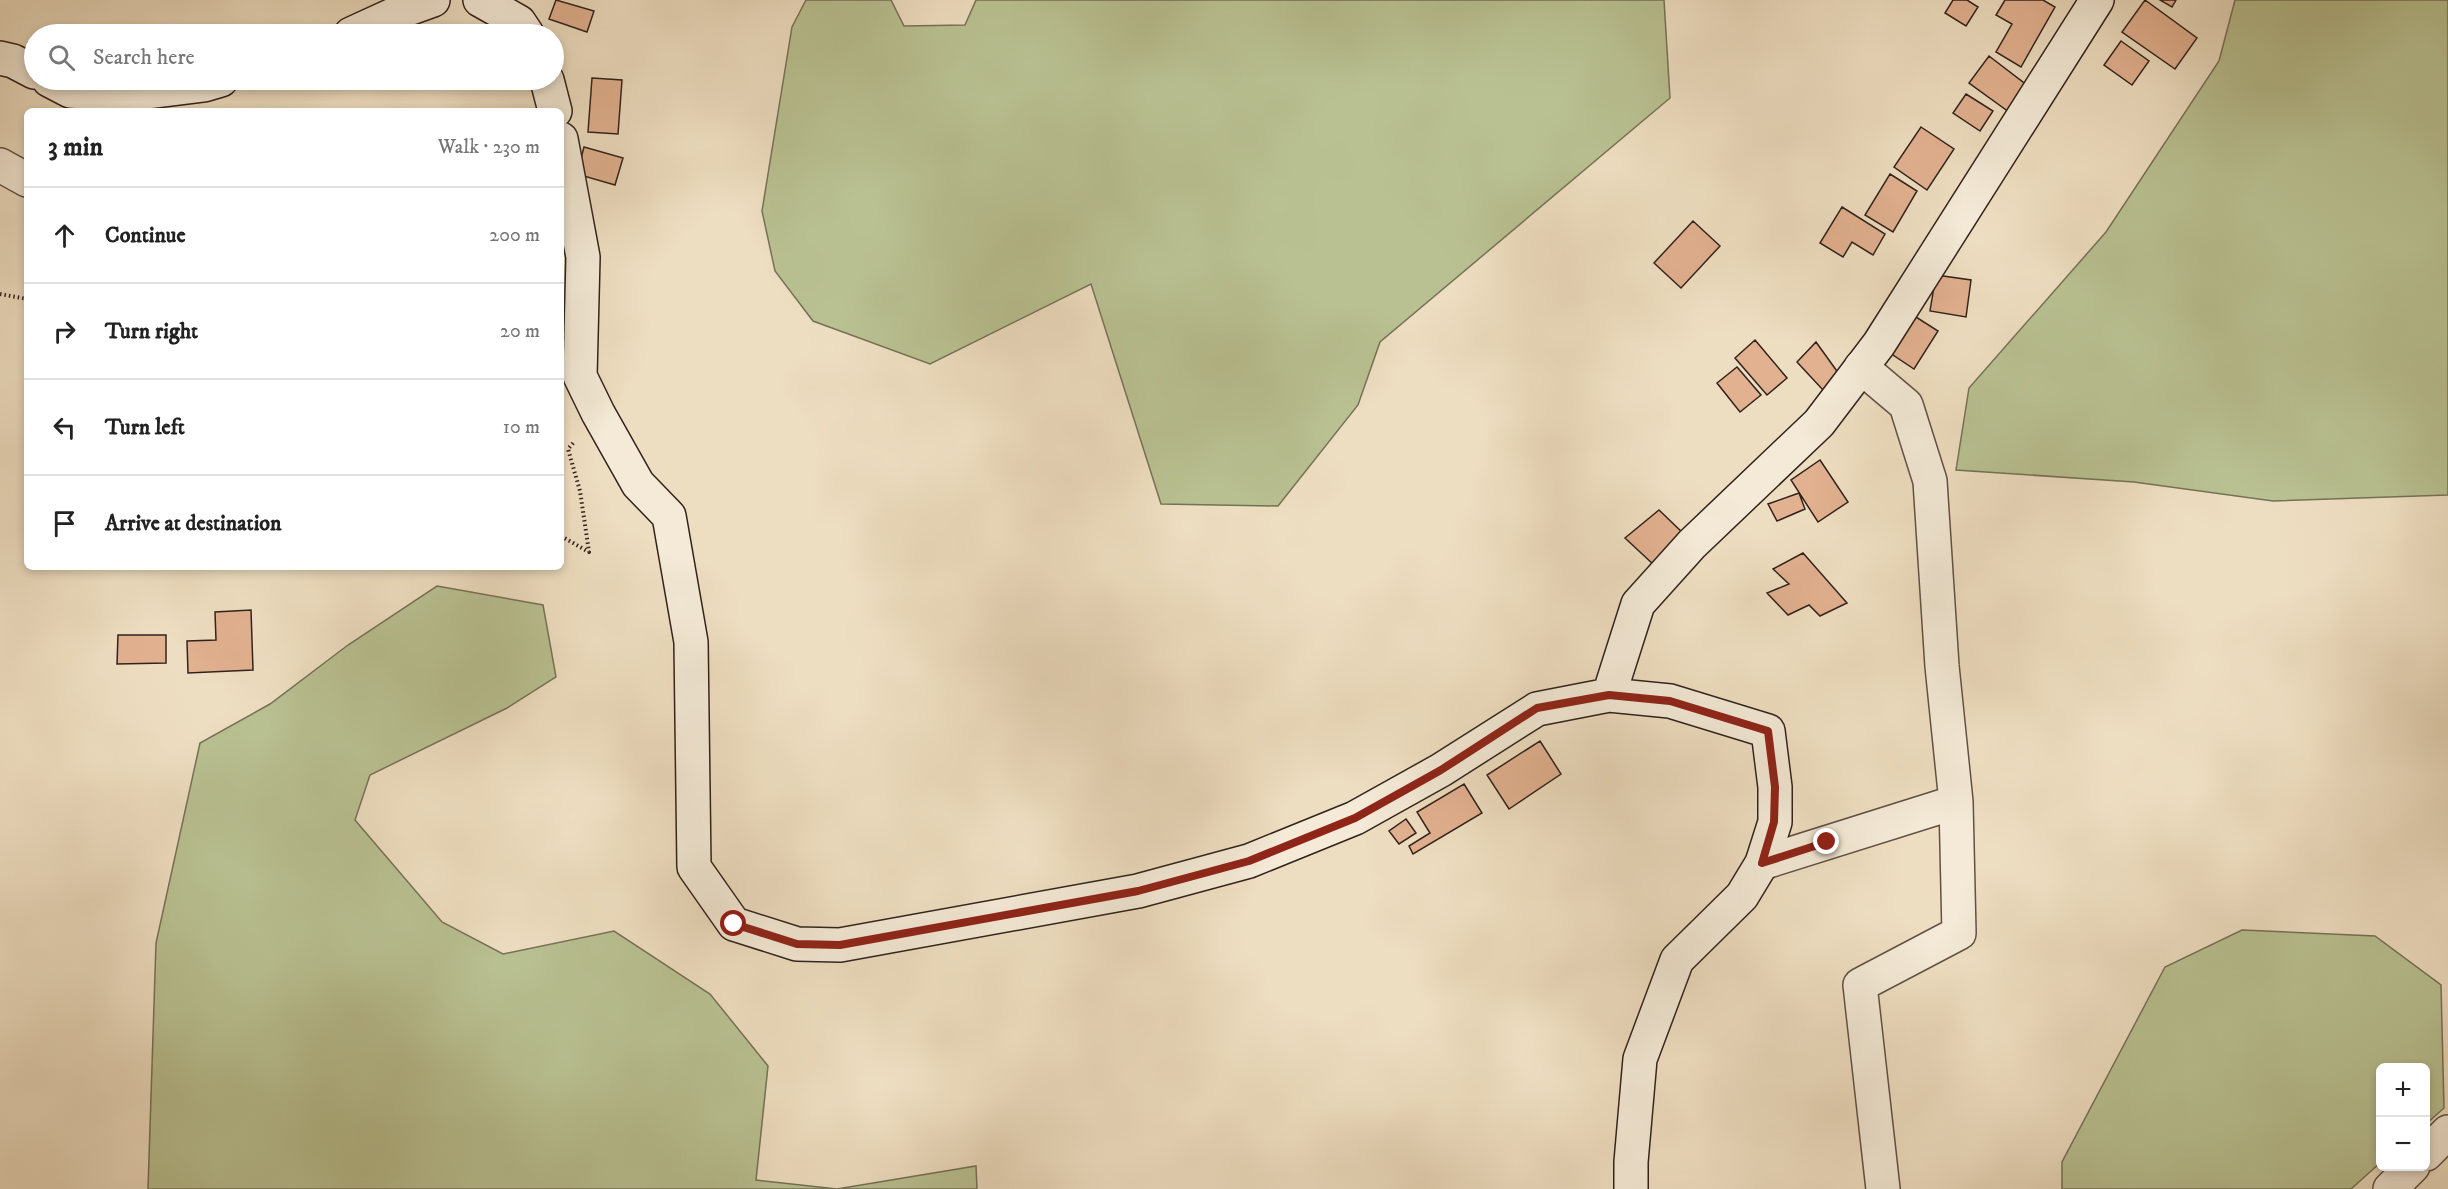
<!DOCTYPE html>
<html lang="en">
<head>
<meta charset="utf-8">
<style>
  body { margin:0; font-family:"IM FELL DW Pica",serif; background:#f6f6f6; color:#222 }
  .controls { position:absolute; right:18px; bottom:18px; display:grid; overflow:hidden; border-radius:9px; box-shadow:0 3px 9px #0003 }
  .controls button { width:54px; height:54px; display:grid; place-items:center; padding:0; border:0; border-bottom:2px solid #e0e0e0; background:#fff; color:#222; font:30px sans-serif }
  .stop { position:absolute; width:18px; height:18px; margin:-14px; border:4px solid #8f2418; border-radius:50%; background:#fff }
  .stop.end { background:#8f2418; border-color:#fff; box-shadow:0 2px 6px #0008 }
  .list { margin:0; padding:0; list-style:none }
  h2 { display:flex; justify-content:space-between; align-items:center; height:78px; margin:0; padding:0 24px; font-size:26px }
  h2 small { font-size:20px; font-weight:400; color:#767676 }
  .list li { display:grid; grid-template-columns:39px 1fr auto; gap:18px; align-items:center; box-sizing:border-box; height:96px; padding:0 24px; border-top:2px solid #e0e0e0 }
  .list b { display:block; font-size:22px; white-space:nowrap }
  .list em { font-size:20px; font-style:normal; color:#767676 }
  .icon { flex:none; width:33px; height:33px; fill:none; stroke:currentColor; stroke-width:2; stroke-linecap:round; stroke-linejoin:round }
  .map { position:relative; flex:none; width:2448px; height:1189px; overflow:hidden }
  .search { position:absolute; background:#fff; box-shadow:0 3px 9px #0003; left:24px; top:24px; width:540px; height:66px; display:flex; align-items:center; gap:15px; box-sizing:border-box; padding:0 21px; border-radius:33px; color:#767676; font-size:22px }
  .panel { position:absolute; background:#fff; box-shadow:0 3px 9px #0003; left:24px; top:108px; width:540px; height:462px; border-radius:9px }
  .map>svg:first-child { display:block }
  .green { fill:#b9c192; stroke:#767257; stroke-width:1.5 }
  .building { fill:#e2b190; stroke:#32221c; stroke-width:1.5 }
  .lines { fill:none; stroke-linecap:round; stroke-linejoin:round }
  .street-casing { stroke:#615145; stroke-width:36 }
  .secondary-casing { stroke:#32221c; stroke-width:36 }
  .path { stroke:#32221c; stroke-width:4; stroke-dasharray:1.5 3; stroke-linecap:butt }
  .street { stroke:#f4ead7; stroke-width:33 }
  .secondary { stroke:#f4ead7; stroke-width:33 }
  .route { stroke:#8f2418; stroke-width:8 }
</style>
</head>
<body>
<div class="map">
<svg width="2448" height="1189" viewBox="0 0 2448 1189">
  <rect width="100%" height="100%" fill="#eedec1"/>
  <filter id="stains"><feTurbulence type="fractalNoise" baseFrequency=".00333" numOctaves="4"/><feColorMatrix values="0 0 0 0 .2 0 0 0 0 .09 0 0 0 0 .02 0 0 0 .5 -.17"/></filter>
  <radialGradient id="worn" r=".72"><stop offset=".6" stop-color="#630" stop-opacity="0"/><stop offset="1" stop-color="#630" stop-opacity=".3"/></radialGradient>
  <path class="green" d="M806 0H891L904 26 965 25 976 0H1664L1670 98 1380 342 1358 405 1278 506 1161 504 1091 284 930 364 813 321 775 271 762 211 792 27Z
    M2235 0H2448V495L2273 501 2134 482 1956 470 1969 388 2106 232 2219 61Z
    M437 586 543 605 556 677 507 708 370 775 355 820 442 922 503 954 614 931 710 994 768 1066 756 1180 837 1189 976 1166 977 1189H148L156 943 200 743 270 704 348 645Z
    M2242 930 2375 936 2441 985 2444 1108 2426 1124V1068H2380V1163L2351 1189H2062V1162L2165 967Z"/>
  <path class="building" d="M556 0 594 11 587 32 549 19Z
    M1953 0H1967L1978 7 1966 26 1945 13Z
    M2005 0H2043L2055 7 2021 67 1996 52 2012 24 1996 15Z
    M2145 0 2197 38 2175 69 2122 32Z
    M2160 0H2176L2172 7Z
    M2121 41 2149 61 2132 85 2104 65Z
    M1989 56 2028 86 2009 112 1969 83Z
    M592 78 622 80 618 134 588 132Z
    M1966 94 1993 111 1980 131 1953 113Z
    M1921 127 1954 149 1927 190 1894 167Z
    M584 147 623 158 615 185 577 174Z
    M1890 174 1917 191 1893 232 1865 215Z
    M1842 207 1885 234 1873 255 1852 242 1843 257 1820 243Z
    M1693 221 1720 246 1681 288 1654 263Z
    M1936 275 1971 280 1966 317 1930 311Z
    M1905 310 1938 331 1914 369 1881 347Z
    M1755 340 1787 378 1767 395 1735 358Z
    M1816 342 1839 374 1823 390 1797 362Z
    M1737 367 1761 395 1740 412 1717 383Z
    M1820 460 1848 502 1818 522 1791 480Z
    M1799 493 1805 509 1777 521 1768 504Z
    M1659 510 1686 536 1654 565 1625 538Z
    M1803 553 1847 603 1820 616 1809 605 1788 615 1767 593 1789 584 1773 569Z
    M251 610 253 670 188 673 187 641 216 640 215 612Z
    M118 635H166V663L117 664Z
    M1540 741 1561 774 1509 809 1487 775Z
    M1464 784 1482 813 1413 854 1409 846 1430 833 1417 812Z
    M1406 819 1416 833 1399 844 1389 831Z"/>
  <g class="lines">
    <defs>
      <path id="street" d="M0 165 27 180
        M1861 367 1906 405 1930 481 1942 666 1956 802
        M1762 863 1956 802 1959 933 1860 985 1883 1189
        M2426 1154 2448 1132
        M2390 1189 2413 1166"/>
      <path id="secondary" d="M480 0 519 22 527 34
        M351 34 397 13 433 0
        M0 58 13 61 34 72
        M49 80 70 91 124 95 204 85 221 80
        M547 80 555 111
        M561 139 583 257 580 376 598 413 638 484 669 516 691 642 694 867 734 924 797 944 840 945 1138 891 1249 861 1355 818 1441 770 1537 709 1609 695 1670 701 1768 731 1775 787V822L1762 863 1742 896 1677 960 1640 1059 1631 1162V1189
        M1609 695 1638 604 1692 544 1819 423 1879 344 2097 0"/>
    </defs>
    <use href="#street" class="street-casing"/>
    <use href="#secondary" class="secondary-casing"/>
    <path class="path" d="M0 294 27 299
      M561 536 589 552 580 491 568 449 574 442"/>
    <use href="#street" class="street"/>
    <use href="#secondary" class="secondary"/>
  </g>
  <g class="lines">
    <path class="route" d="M734 924 797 944 840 945 1138 891 1249 861 1355 818 1441 770 1537 708 1609 695 1670 701 1768 731 1775 787 1774 822 1762 863 1827 842"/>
  </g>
  <rect width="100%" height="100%" filter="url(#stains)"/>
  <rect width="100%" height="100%" fill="url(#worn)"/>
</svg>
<div class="controls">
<button>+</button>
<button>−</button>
</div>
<div class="stop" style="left:734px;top:924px"></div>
<div class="stop end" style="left:1827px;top:842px"></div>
<div class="search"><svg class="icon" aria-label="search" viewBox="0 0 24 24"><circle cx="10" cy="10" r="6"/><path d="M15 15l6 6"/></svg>Search here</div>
<section class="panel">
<h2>3 min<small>Walk · 230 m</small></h2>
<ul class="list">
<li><svg class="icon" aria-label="ahead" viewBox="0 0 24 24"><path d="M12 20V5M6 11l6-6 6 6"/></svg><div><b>Continue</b></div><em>200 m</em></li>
<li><svg class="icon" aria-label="right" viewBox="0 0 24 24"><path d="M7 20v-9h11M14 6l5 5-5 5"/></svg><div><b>Turn right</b></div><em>20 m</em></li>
<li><svg class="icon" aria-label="left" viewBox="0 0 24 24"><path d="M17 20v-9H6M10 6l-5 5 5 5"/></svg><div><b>Turn left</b></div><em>10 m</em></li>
<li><svg class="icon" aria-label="arrive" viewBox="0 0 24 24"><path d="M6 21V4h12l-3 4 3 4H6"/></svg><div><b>Arrive at destination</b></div></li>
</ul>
</section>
</div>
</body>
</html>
